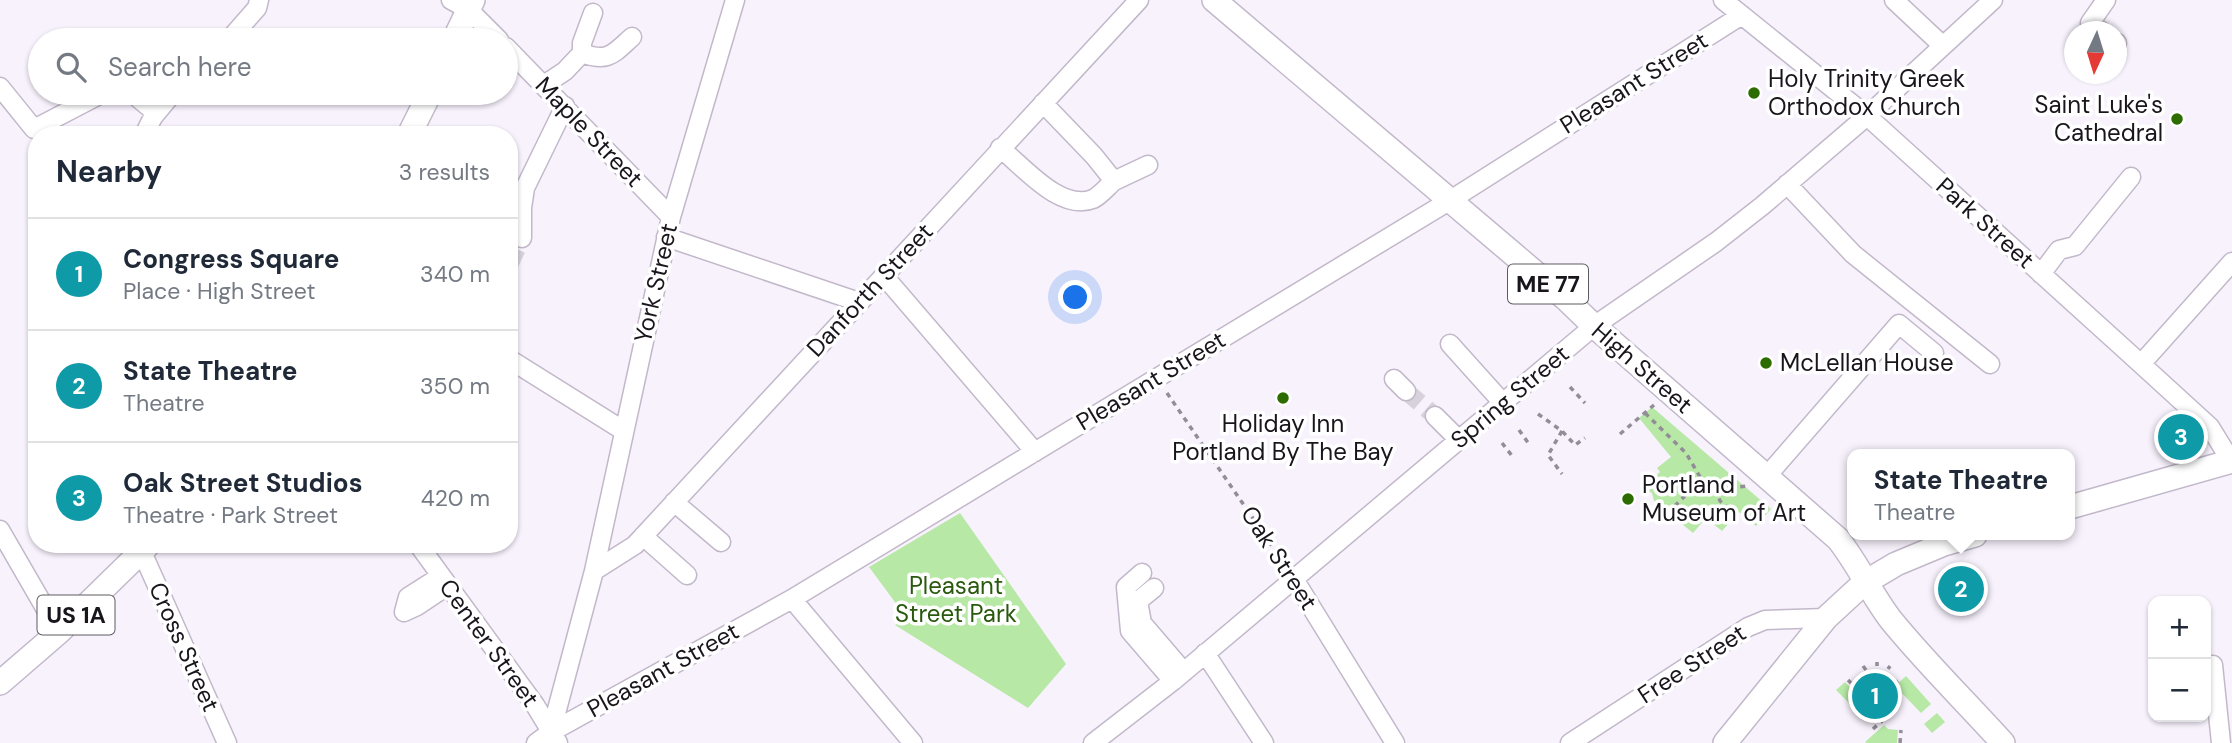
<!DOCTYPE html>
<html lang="en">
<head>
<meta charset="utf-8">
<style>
  body { margin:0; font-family:"DM Sans",sans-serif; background:#f6f6f7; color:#1f2937 }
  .controls { position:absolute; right:21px; bottom:21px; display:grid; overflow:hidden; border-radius:14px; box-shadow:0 2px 5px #0004 }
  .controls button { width:63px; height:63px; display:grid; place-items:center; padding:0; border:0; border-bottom:2px solid #e0e1e3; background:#fff; color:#1f2937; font:35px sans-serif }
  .compass { position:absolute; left:2064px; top:21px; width:63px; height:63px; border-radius:50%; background:#fff; box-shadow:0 2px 5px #0004; rotate:184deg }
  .you { position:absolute; left:1076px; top:298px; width:24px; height:24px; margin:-18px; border:5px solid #fff; border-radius:50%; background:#1a73e8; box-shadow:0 0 0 10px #1a73e833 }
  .badge { display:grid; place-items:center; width:46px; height:46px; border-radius:50%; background:#2c6c00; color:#fff; font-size:23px; font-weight:700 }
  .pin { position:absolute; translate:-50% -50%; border:4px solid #fff; box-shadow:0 2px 7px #0006 }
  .popup { position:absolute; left:1847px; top:449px; width:228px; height:91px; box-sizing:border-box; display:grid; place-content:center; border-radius:14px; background:#fff; filter:drop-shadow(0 2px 5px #0005); font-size:23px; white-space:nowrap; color:#747a83 }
  .popup b { font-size:26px; color:#1f2937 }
  .popup::after { content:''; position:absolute; left:50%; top:100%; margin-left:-14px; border:14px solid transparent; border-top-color:#fff }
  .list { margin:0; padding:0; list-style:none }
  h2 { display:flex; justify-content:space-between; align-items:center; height:91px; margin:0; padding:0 28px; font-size:30px }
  h2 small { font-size:23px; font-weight:400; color:#747a83 }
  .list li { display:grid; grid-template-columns:46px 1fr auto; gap:21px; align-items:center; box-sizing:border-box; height:112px; padding:0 28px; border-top:2px solid #e0e1e3 }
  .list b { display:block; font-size:26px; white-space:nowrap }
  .list p { margin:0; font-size:23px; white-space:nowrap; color:#747a83 }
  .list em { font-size:23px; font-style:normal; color:#747a83 }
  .icon { flex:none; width:38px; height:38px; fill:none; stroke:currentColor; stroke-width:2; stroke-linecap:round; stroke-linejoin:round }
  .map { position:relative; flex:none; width:2232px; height:743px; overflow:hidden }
  .search { position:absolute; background:#fff; box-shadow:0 2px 5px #0004; left:28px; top:28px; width:490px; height:77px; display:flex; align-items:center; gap:18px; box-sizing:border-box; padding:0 24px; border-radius:38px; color:#747a83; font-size:26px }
  .panel { position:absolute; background:#fff; box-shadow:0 2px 5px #0004; left:28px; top:126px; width:490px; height:427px; border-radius:28px }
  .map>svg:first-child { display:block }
  .green { fill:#b7e8a5 }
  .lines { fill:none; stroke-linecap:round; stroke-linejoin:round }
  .minor-tunnel { stroke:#d7d1db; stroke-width:18; stroke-dasharray:18 9; stroke-linecap:butt }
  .minor-casing { stroke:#c2b8ca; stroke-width:21 }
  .major-casing { stroke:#c2b8ca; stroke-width:26 }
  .path { stroke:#928d96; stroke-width:3.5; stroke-dasharray:5 5; stroke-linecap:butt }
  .minor { stroke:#fff; stroke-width:18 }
  .major { stroke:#fff; stroke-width:23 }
  .poi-dot { fill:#2c6c00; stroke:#fff; stroke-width:2.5 }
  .labels { text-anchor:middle; stroke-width:7; stroke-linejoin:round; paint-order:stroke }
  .shield { fill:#fff; stroke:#5e5b60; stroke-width:2 }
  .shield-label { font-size:23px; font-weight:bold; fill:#19151c }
  .poi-label { font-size:24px; fill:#19151c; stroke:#fff; text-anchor:start }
  .street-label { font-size:24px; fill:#19151c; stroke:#fff }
  .park-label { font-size:24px; fill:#28590c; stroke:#fff }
</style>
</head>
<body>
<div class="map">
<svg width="2232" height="743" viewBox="0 0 2232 743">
  <rect width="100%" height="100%" fill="#f8f2fd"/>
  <path class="green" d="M1652 407 1771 509 1756 526 1739 512 1722 531 1706 518 1693 533 1654 501 1652 493 1643 488 1660 472 1657 468 1671 457 1639 418Z
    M960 513 1066 664 1028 708 895 625 906 617 869 567Z
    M1906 676 1931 704 1921 713 1895 686Z
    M1845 682 1857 695 1849 703 1836 690Z
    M1937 713 1945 722 1932 733 1924 724Z
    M1884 725 1888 729 1898 730 1897 743H1867L1865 742Z"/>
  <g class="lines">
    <path class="minor-tunnel" d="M509 265 522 238
      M1406 391 1435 416"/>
    <defs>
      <path id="minor" d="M451 0 469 10 499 40
        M1723 0 1867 116 2141 364 2210 427 2231 461
        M1894 0 1942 45
        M2102 32 2090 23 2106 0
        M229 40 257 8 259 0
        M2116 43H2117
        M506 47 671 217
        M582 53C608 63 613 54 632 37
        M544 85 565 71 582 53V43L593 13
        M0 87 34 129 103 93
        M132 93 156 113
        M1043 103 1094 156 1114 181 1148 165
        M144 135 153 117 173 93
        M1000 148C1023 166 1060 212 1093 199 1100 196 1108 186 1114 181
        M1787 184 1853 254 1990 364
        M666 237 859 302
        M522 238V208L525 188 565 106
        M2041 274 2059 250 2075 246 2131 177
        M884 276 1035 452
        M1450 344 1503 403
        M509 359 624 431
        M2141 364 2232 262
        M1394 379 1406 391
        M1435 416 1459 440
        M1767 476 1899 324 1934 353
        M674 502 721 542
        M0 530 59 632
        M643 536 687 575
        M418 544 535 705 558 743
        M142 552 227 743
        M594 571 635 545 1139 0
        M1142 573 1126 587 1130 631 1173 681
        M1294 579 1395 743
        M1154 588 1138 601 1142 623 1184 672
        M792 599 913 743
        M404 612 408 597 441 576
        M404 612 417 606 447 586
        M1205 653 1264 743
        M2213 665 2221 743
        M551 732 792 599 1449 201 1742 15
        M536 743 551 732 594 571 671 217 735 0
        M1093 743 1173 681 1594 326 1716 242 1762 206 1867 116 1993 0
        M1570 743 1748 627 1765 620 1826 618"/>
      <path id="major" d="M1214 0 1565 298 1594 326 1838 539C1858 564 1871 594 1891 620 1926 663 1966 702 2003 743
        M454 40 473 0
        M409 135 430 93
        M2070 507 2232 461
        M0 683 59 632 149 544
        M1725 743 1826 618 1864 583 1896 564 1944 544 1975 535"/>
    </defs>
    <use href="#minor" class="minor-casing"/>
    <use href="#major" class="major-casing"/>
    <path class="path" d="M1570 387 1585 403
      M1167 393 1285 565
      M1645 413 1686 453 1703 482 1716 489 1748 486
      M1538 414 1562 431 1575 445 1585 438
      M1519 430 1529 444
      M1562 431 1548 455 1562 474
      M1620 434 1654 405
      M1502 443 1513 457
      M1716 489 1720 501 1736 515
      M1666 511C1682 504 1687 488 1703 482
      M1877 662V666
      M1863 666 1866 670
      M1888 669 1890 666
      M1848 680 1851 683
      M1894 684 1902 678
      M1873 729 1882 721
      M1900 743 1901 730"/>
    <use href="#minor" class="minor"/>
    <use href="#major" class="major"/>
  </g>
  <g class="poi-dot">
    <circle cx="1754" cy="93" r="7"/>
    <circle cx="2177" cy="119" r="7"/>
    <circle cx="1766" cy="363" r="7"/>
    <circle cx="1283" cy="398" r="7"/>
    <circle cx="1628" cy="499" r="7"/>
  </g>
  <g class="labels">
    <g class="shield">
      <rect x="1508" y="264.5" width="80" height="39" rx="5"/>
      <rect x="37.5" y="595.5" width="77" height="39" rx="5"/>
    </g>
    <g class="shield-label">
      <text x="1548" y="292">ME 77</text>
      <text x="76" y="623">US 1A</text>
    </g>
    <g class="poi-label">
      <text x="1768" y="87">Holy Trinity Greek<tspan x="1768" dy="28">Orthodox Church</tspan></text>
      <text x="2163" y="113" text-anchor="end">Saint Luke's<tspan x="2163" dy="28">Cathedral</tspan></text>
      <text x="1780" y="371">McLellan House</text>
      <text x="1283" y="432" text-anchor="middle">Holiday Inn<tspan x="1283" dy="28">Portland By The Bay</tspan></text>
      <text x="1642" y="493">Portland<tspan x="1642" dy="28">Museum of Art</tspan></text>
    </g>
    <g class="street-label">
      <text transform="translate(1634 83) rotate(-32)" y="8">Pleasant Street</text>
      <text transform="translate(589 132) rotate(46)" y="8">Maple Street</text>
      <text transform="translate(1985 223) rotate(42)" y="8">Park Street</text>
      <text transform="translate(656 283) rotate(-77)" y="8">York Street</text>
      <text transform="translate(870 290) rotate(-47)" y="8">Danforth Street</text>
      <text transform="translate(1642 368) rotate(41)" y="8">High Street</text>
      <text transform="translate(1151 381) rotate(-31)" y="8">Pleasant Street</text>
      <text transform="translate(1510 397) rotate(-40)" y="8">Spring Street</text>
      <text transform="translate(1279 558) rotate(57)" y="8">Oak Street</text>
      <text transform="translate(489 643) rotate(54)" y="8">Center Street</text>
      <text transform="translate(184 647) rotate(66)" y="8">Cross Street</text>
      <text transform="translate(1692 664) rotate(-33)" y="8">Free Street</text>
      <text transform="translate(663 670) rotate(-29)" y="8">Pleasant Street</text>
    </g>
    <g class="park-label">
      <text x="956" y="594">Pleasant<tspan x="956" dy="28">Street Park</tspan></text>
    </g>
  </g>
</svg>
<div class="controls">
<button>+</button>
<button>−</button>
</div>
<svg class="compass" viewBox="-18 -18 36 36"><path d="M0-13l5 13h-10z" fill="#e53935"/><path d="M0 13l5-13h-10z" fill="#747a83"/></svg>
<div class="you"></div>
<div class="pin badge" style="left:1875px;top:696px;background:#0f9aa8">1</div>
<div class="pin badge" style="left:1961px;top:589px;background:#0f9aa8">2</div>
<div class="popup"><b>State Theatre</b>Theatre</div>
<div class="pin badge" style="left:2181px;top:437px;background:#0f9aa8">3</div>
<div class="search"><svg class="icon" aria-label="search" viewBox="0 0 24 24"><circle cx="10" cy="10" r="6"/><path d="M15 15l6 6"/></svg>Search here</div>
<section class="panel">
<h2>Nearby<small>3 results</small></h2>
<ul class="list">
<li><span class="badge" style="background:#0f9aa8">1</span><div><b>Congress Square</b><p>Place · High Street</p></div><em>340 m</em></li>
<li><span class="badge" style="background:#0f9aa8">2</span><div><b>State Theatre</b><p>Theatre</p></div><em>350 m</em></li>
<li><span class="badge" style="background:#0f9aa8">3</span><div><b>Oak Street Studios</b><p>Theatre · Park Street</p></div><em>420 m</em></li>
</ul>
</section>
</div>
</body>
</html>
